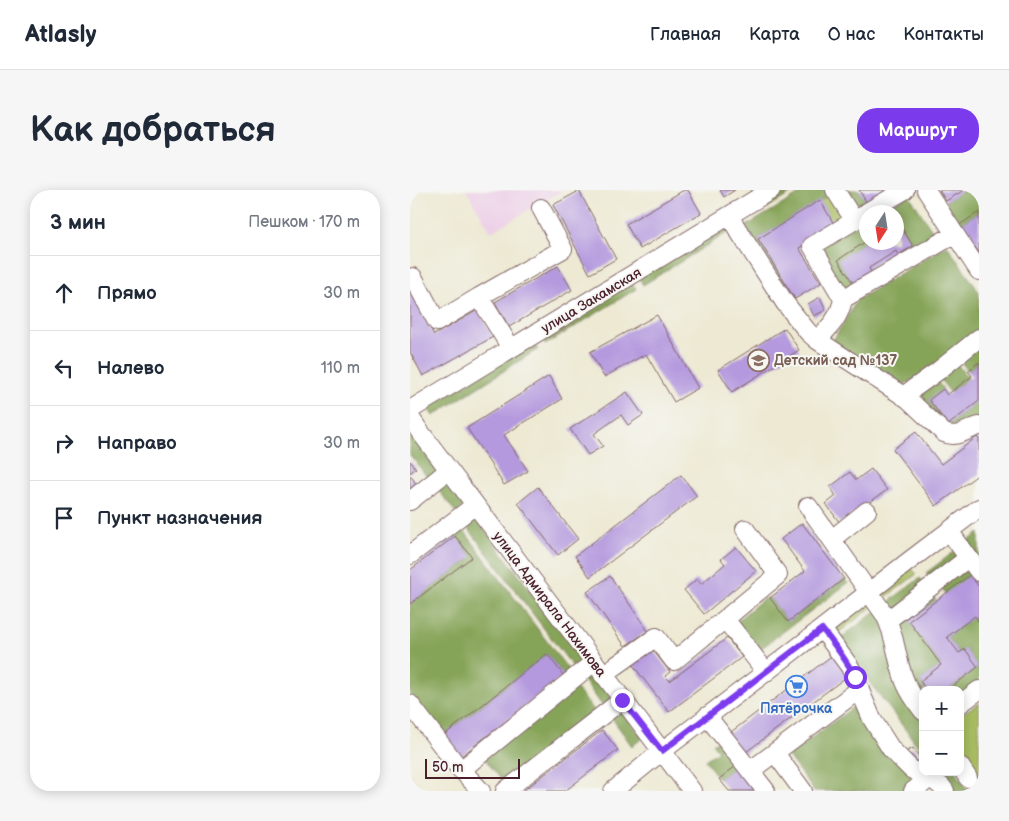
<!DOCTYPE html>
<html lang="ru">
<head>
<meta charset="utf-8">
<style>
  body { margin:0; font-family:"Balsamiq Sans",sans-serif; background:#f6f6f7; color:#1f2937 }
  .controls { position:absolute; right:15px; bottom:15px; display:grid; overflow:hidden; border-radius:10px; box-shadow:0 2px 12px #0003 }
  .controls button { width:45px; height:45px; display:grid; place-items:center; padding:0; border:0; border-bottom:1px solid #e0e1e3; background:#fff; color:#1f2937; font:25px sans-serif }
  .compass { position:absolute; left:449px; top:15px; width:45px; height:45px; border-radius:50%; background:#fff; box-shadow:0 2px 12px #0003; rotate:192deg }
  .scale { position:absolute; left:15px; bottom:12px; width:95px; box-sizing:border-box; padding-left:5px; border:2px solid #4a1f2b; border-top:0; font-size:14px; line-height:18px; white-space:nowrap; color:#4a1f2b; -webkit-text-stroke:4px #f6f6f2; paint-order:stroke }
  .stop { position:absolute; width:15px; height:15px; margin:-11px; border:4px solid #7c3aed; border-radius:50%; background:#fff }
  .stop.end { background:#7c3aed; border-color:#fff; box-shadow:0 1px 5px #0008 }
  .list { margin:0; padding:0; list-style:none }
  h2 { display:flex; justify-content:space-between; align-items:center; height:65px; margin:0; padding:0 20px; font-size:21px }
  h2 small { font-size:16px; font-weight:400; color:#747a83 }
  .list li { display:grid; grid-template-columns:32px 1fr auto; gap:15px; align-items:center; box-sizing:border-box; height:75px; padding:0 20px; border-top:1px solid #e0e1e3 }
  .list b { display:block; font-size:19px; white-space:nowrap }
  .list em { font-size:16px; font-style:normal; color:#747a83 }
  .icon { flex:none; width:28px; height:28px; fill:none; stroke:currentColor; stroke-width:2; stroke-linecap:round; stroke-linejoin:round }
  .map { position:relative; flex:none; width:569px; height:601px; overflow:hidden; border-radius:20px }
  header { display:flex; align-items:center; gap:30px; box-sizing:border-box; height:70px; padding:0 25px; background:#fff; border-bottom:1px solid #e0e1e3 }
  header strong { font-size:24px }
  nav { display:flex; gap:28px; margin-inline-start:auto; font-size:18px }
  .intro { display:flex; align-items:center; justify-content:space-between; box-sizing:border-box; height:120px; padding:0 30px }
  h1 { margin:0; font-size:35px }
  .button { padding:12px 22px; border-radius:20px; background:#7c3aed; color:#fff; font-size:18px; font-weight:700 }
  main { display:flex; gap:30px; padding:0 30px }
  aside { flex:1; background:#fff; border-radius:20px; box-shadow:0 2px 12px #0003 }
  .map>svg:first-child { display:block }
  .built { fill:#edd0e8 }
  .green { fill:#a8bd62; stroke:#796e46 }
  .forest { fill:#86a458; stroke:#686242 }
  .building { fill:#b499de }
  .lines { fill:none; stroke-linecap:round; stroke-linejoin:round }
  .minor-casing { stroke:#836666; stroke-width:20 }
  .minor { stroke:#fff; stroke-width:18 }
  .route { stroke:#7c3aed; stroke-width:6 }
  .labels { text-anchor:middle; stroke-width:4; stroke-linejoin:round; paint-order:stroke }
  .street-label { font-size:14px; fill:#4a1f2b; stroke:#f6f6f2 }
  .education-label { font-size:14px; font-weight:bold; fill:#785e54; stroke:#f6f6f2; text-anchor:start }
  .shop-label { font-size:14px; font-weight:bold; fill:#366cbe; stroke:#f6f6f2 }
</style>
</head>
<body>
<header>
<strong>Atlasly</strong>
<nav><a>Главная</a><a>Карта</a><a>О нас</a><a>Контакты</a></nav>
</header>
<div class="intro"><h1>Как добраться</h1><a class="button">Маршрут</a></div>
<main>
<aside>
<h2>3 мин<small>Пешком · 170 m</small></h2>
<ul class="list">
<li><svg class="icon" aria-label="ahead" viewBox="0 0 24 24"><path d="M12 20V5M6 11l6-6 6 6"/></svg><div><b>Прямо</b></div><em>30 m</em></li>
<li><svg class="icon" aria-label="left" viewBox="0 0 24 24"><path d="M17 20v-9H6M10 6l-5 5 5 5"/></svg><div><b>Налево</b></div><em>110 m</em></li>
<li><svg class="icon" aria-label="right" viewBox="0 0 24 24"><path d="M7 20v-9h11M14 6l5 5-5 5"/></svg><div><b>Направо</b></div><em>30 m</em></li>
<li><svg class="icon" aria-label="arrive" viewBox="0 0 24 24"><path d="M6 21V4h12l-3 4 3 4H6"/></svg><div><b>Пункт назначения</b></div></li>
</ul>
</aside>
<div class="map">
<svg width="569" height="601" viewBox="0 0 569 601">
  <rect width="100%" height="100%" fill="#f6f6f2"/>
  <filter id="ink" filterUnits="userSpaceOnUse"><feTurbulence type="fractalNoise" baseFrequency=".02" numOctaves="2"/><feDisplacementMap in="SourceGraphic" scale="10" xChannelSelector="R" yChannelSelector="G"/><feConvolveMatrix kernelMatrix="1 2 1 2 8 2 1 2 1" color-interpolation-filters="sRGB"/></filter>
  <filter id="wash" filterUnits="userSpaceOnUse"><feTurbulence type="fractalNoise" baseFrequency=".0096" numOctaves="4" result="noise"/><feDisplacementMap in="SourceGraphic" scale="20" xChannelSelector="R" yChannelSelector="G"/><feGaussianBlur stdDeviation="1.12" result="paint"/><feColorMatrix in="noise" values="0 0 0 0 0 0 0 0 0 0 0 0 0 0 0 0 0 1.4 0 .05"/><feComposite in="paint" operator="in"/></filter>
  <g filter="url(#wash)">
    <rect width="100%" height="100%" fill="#ede9d3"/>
    <path class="built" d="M56 0H153L81 42Z"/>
    <path class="green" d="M422 3 434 27 425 36 410 11Z
      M501 378 507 384 421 448V440Z
      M569 513V587L550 561V525Z"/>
    <path class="forest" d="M374 0H387L330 34V27L331 26Z
      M396 0H420L422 3 348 49 385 109 379 113 333 38Z
      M429 0H449L457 13 452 15 442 14Z
      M554 0H560L564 8 569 6V22L545 38 536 11Z
      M499 5 524 43 503 56 488 32 487 33V22H468Z
      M456 29V52L429 70 443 93 433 100 407 57Z
      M314 39 320 41 233 95 229 88Z
      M537 55 569 102V143L533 173 488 198 422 152 447 110Z
      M222 93 226 99 135 155 134 148Z
      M123 154 128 159 23 226 17 217Z
      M569 155V172L558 181 551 172Z
      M547 174 558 188 540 202 529 188Z
      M526 190 533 199 519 210 538 235 569 211V231L541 241 502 208Z
      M4 247 27 279 21 292 0 265V250Z
      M37 292 40 293 54 314 47 324 26 297Z
      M62 328 67 330 172 468V472L166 481 52 330Z
      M49 334 163 486 158 490 137 464 33 546 0 505V414L62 367 46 346 35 353 31 347Z
      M569 343V375L554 354Z
      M548 359 554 368 524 392 516 383Z
      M552 377 569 387V397L535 404 530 392Z
      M510 388 517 397 481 426 473 416Z
      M434 389 438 393 345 463 328 433 329 429 353 409 360 408 378 432Z
      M515 404 527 410 499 431 531 475 510 491 516 500H513V517L482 429Z
      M468 420 494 499 513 531V563L428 450Z
      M565 426 569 432V495L550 509V500H538L568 477 555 459 549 463 537 447Z
      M181 485 186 486 200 504 201 509 194 518 172 488Z
      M164 496 188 525 97 597 75 569Z
      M450 512 506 591 493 601H404L378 566Z
      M210 521 215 524 233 548 222 556 199 524Z
      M311 548 330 573 309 589 295 570 308 561 303 554Z
      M528 582H546L558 601H542Z"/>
    <g id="blocks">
      <path class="building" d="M274 0H278L291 23 230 59 216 34Z
        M310 0H325L314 7Z
        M449 0H478L457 13Z
        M529 0H554L536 11Z
        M169 1 206 69 180 84 143 15Z
        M410 10 425 36 389 58 411 93 385 109 348 49Z
        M569 22V63L565 57 560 61 545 38Z
        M488 32 503 56 488 65 486 61 459 78 461 82 443 93 428 70 455 52H487V33Z
        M148 76 162 100 99 137 85 112Z
        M2 104 24 145 68 120 83 147 13 186 0 162V105Z
        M410 107 416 120 404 126 398 114Z
        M247 125 288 198 264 212 236 164 194 187 180 162Z
        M375 138 389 160 322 202 308 180Z
        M569 172V211L538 235 519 210 533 199 537 205 562 186 558 181Z
        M139 186 152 209 94 245 118 281 94 295 57 238Z
        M217 202 233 225 218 235 211 225 184 244 193 256 178 265 160 239Z
        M506 242 531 274 567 247 569 249V284L526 316 483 259Z
        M0 271 6 278 0 283Z
        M461 279 477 300 430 333 416 314 426 306 420 297 440 282 446 290Z
        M0 285 7 295 0 300Z
        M271 285 287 306 180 387 165 366Z
        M128 297 168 349 148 365 108 313Z
        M392 333 434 389 378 432 360 408 395 381 371 349Z
        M45 346 62 367 0 414V380Z
        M326 357 346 381 294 424 274 400 287 389 291 394 315 374 311 369Z
        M560 385 569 397V432L565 426 537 447 549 463 555 459 568 477 538 500H516L510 491 531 475 499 431Z
        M200 386 238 441 215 456 177 402Z
        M317 448 332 467 259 522 219 470 239 455 260 482 255 486 260 491Z
        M137 464 154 486 50 567 33 546Z
        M424 464 439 485 332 565 317 545Z
        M192 540 208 560 155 601H113Z
        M503 558 511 569 502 575 494 563Z
        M330 573 352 601H319L309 589Z"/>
    </g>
  </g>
  <g filter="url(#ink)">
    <use href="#blocks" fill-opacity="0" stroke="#836666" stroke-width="1"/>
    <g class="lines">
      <defs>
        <path id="minor" d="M425 0 444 30
          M516 0 569 81
          M457 22 495 0
          M319 26 375 113 398 142 407 150 498 209 534 243C548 249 557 239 569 236
          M0 89 3 87 27 132 69 107
          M433 109 545 44
          M407 150C420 137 430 127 433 109L402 56 457 23
          M101 158 69 107 153 59 131 18
          M493 206 528 181 569 148
          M0 220 361 0
          M0 227 8 239 282 601
          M0 311 39 280
          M398 316 475 425C485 444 486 466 493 486 497 499 505 510 513 521
          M539 341 569 382
          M422 349 457 321
          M0 365 65 315
          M315 429 368 385 335 339
          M478 430 558 368
          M412 439 440 477 462 529 481 559 501 579 526 592 532 597 535 601
          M193 485 246 447 264 471 315 429 356 482
          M0 514 46 574 71 601
          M550 514 569 500
          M297 526 356 601
          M365 563 393 601
          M550 576 558 588
          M51 580 184 472
          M340 581 450 499
          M95 601 212 510
          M203 601 252 561 356 482 499 371 569 318
          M503 601 519 589"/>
      </defs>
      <use href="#minor" class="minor-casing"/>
      <use href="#minor" class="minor"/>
    </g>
  </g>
  <g class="lines" filter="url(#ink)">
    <path class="route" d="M212 510 252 561 412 439C424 454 436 469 445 487"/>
  </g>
  <defs>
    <symbol id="school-ring" viewBox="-11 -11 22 22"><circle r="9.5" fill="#f6f6f2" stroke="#8d6e63" stroke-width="1.5"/><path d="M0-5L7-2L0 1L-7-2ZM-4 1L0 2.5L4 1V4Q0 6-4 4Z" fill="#8d6e63"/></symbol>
    <symbol id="supermarket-ring" viewBox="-11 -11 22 22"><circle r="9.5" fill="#f6f6f2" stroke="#3f7fe0" stroke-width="1.5"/><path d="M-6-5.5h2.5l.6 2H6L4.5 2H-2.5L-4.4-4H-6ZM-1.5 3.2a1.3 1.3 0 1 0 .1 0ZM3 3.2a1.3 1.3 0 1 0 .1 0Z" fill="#3f7fe0"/></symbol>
  </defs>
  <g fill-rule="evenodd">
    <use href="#school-ring" x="336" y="158" width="25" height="25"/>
    <use href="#supermarket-ring" x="374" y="484" width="25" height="25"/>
  </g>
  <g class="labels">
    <g class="street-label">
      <text transform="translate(181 110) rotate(-31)" y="5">улица Закамская</text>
      <text transform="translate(140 414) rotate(53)" y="5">улица Адмирала Нахимова</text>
    </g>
    <g class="education-label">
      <text x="364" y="175">Детский сад №137</text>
    </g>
    <g class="shop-label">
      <text x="386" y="523">Пятёрочка</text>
    </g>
  </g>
</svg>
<div class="controls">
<button>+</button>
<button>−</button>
</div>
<svg class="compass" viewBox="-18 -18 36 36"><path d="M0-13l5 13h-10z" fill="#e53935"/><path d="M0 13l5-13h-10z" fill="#747a83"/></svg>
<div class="scale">50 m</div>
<div class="stop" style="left:445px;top:487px"></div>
<div class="stop end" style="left:212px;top:510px"></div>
</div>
</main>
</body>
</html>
